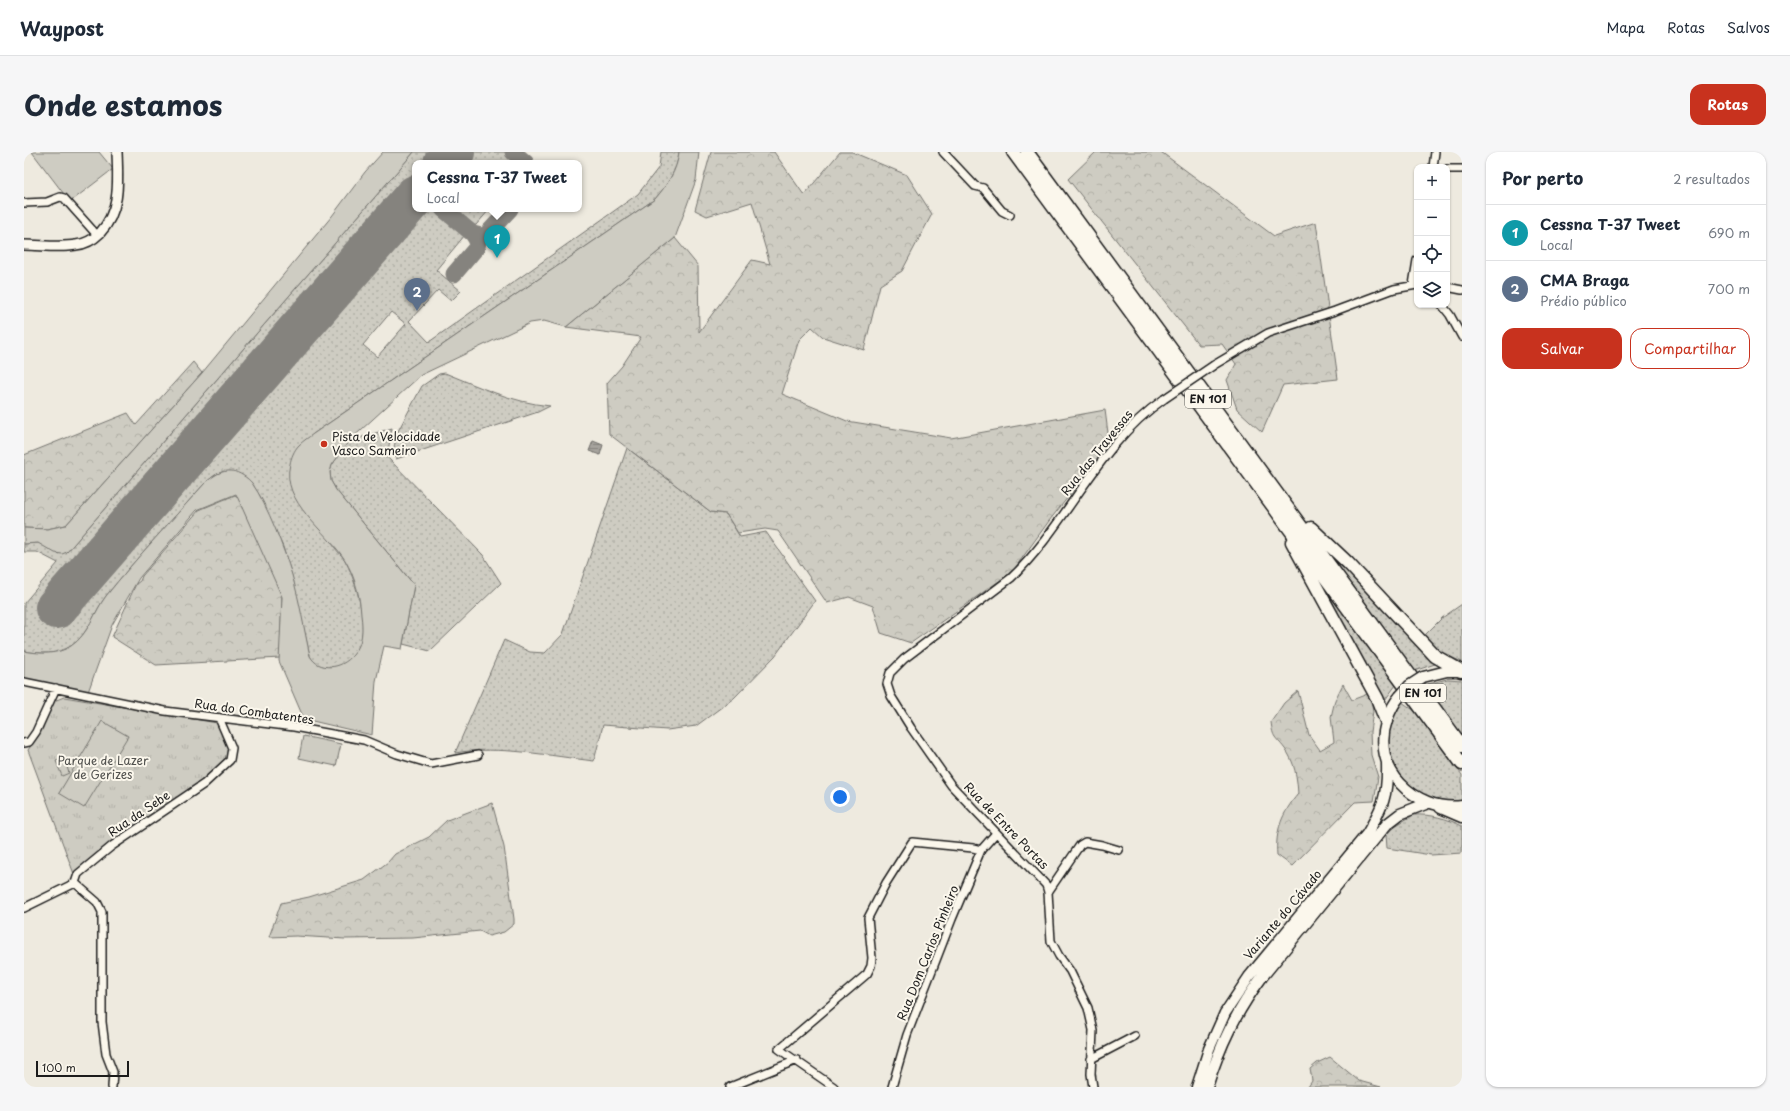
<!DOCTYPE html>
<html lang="pt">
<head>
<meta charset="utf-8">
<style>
  body { margin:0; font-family:"Playpen Sans",sans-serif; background:#f6f6f7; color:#1f2937 }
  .controls { position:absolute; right:12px; top:12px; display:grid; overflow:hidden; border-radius:8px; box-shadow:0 1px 3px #0004 }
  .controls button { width:36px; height:36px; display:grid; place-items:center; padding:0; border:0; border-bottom:1px solid #e0e1e3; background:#fff; color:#1f2937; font:20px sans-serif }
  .scale { position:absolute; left:12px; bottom:10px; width:93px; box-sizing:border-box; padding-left:4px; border:2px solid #1c1c1c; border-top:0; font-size:11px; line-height:14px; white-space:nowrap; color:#1c1c1c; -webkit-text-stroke:3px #fbf7ec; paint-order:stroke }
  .you { position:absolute; left:816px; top:645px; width:14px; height:14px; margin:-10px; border:3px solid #fff; border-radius:50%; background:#1a73e8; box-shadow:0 0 0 6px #1a73e833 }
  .badge { display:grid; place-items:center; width:26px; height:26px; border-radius:50%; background:#c8321e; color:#fff; font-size:13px; font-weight:700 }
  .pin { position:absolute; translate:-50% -33px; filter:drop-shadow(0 1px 2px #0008) }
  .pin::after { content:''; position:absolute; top:21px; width:14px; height:12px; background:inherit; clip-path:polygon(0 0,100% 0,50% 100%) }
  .popup { position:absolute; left:388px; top:8px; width:170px; height:52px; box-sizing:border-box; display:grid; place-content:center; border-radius:8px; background:#fff; filter:drop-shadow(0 1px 3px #0005); font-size:13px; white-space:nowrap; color:#747a83 }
  .popup b { font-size:15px; color:#1f2937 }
  .popup::after { content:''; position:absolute; left:50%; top:100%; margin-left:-8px; border:8px solid transparent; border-top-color:#fff }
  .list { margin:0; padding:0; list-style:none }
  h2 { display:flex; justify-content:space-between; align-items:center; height:52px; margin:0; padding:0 16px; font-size:17px }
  h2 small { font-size:13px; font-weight:400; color:#747a83 }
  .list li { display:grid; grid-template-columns:26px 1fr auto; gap:12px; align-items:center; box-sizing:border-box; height:56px; padding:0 16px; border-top:1px solid #e0e1e3 }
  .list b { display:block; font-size:15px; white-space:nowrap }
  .list p { margin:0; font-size:13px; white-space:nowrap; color:#747a83 }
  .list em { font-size:13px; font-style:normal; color:#747a83 }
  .actions { display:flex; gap:8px; padding:12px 16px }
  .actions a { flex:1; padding:9px 0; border:1px solid #c8321e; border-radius:12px; text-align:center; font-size:14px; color:#c8321e }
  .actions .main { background:#c8321e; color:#fff }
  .icon { flex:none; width:22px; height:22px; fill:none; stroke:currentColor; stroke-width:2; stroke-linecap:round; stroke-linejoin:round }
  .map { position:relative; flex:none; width:1438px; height:935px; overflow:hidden; border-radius:12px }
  header { display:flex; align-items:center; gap:24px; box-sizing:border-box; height:56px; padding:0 20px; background:#fff; border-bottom:1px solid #e0e1e3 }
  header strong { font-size:19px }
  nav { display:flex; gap:22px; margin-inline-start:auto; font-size:14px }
  .intro { display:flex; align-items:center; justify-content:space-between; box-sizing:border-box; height:96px; padding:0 24px }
  h1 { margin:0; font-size:28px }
  .button { padding:10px 18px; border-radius:12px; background:#c8321e; color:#fff; font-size:14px; font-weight:700 }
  main { display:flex; gap:24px; padding:0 24px }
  aside { flex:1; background:#fff; border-radius:12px; box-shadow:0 1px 3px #0004 }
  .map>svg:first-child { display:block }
  .grass { fill:url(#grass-dots); stroke:#75746f; fill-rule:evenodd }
  .forest { fill:url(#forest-crowns); stroke:#75746f }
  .park { fill:url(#park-tufts); stroke:#75746f }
  .garden { fill:#ceccc2; stroke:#75746f }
  .water { fill:url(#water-rules); stroke:#6f6d69 }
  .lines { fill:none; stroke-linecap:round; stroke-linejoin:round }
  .taxiway { stroke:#85837e; stroke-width:17 }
  .runway { stroke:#85837e; stroke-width:42 }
  .street-casing { stroke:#1c1c1c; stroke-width:10 }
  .secondary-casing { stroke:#1c1c1c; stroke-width:12 }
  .primary-casing { stroke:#1c1c1c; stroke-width:13 }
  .highway-casing { stroke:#1c1c1c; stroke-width:15 }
  .street { stroke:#fbf7ec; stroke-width:7 }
  .secondary { stroke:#fbf7ec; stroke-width:9 }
  .primary { stroke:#fbf7ec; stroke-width:10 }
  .highway { stroke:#fbf7ec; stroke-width:12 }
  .street-bridge-casing { stroke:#1c1c1c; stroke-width:10; stroke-linecap:butt }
  .primary-bridge-casing { stroke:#1c1c1c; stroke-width:13; stroke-linecap:butt }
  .street-bridge { stroke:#fbf7ec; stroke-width:7 }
  .primary-bridge { stroke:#fbf7ec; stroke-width:10 }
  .poi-dot { fill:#c8321e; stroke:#fbf7ec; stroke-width:1.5 }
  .labels { text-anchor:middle; stroke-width:4; stroke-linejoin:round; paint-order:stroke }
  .shield { fill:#fbf7ec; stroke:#5f5e5a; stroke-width:1 }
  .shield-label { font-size:11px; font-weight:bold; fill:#1c1c1c }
  .poi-label { font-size:12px; fill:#1c1c1c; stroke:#fbf7ec; text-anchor:start }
  .street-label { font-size:12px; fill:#1c1c1c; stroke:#fbf7ec }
  .park-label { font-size:12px; fill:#51514e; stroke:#fbf7ec }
</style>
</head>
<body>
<header>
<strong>Waypost</strong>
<nav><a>Mapa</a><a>Rotas</a><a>Salvos</a></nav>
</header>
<div class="intro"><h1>Onde estamos</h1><a class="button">Rotas</a></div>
<main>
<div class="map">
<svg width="1438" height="935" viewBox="0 0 1438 935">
  <defs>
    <pattern id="grass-dots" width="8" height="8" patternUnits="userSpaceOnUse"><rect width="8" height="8" fill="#ceccc2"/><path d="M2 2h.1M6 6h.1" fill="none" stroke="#b0afa6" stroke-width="1.8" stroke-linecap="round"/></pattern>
    <pattern id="forest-crowns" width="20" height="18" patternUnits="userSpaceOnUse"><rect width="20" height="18" fill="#ceccc2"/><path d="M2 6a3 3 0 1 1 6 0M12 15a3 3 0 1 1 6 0" fill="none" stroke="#b0afa6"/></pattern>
    <pattern id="park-tufts" width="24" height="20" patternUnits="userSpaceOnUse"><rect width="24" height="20" fill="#ceccc2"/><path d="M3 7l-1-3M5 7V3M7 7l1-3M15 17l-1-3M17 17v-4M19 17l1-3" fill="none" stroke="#b0afa6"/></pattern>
    <pattern id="water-rules" width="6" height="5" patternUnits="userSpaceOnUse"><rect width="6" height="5" fill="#a6a39d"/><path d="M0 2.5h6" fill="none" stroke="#86847f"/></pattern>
  </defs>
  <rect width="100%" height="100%" fill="#eeeadf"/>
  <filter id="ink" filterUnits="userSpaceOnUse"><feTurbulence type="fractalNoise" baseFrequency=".025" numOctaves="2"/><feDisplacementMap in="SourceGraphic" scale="8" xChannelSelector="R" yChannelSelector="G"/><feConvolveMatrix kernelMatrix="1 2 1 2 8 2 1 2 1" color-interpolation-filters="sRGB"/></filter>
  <g filter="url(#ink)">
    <path class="grass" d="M390 0H416L407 11H391V29L24 448 40 463 394 57H412L441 83 412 118 437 139 427 149 414 138 385 169 405 190 614 42 635 15 637 0H655C653 19 643 33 631 47L289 282C295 317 299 353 307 387 308 396 318 402 322 410 335 436 357 509 309 515 298 516 291 513 286 504L268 424 259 395 236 344 227 330 200 319 191 323 181 331C148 368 113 405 82 444 70 460 65 482 47 494 33 503 16 502 0 499V451L34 411 13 400H0V392L14 391 43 400ZM367 160 382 172 353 205 339 193Z
      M444 0H482L495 11H434Z
      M426 57H466L452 73 447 74Z
      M421 221C456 235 487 250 526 254L514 260 372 307 370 295 374 279 398 234 415 222Z
      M368 276 363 305 459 403 477 431 406 499 379 492 390 433 312 338 307 329 306 320 308 313 325 289Z
      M603 296 687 360 702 362 716 385 742 380 791 449 751 504 710 546 672 574 643 578 579 573 570 609C527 604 473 593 431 601L480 488 506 500 521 501 539 482Z
      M1300 396 1321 416 1411 512 1390 519Z
      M1282 410 1372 533 1361 548Z
      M1438 452V510L1418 501 1400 484 1418 466Z
      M1423 527 1438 528V584L1411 547 1404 532Z
      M1378 550 1391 559 1438 623V649C1396 654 1358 622 1365 577 1367 568 1374 558 1378 550Z
      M1389 663C1406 662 1423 666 1438 674V701L1407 703 1363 696 1362 683 1371 674Z"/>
    <path class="forest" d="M687 0H750L780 43 816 0H828L883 23 908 62 878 119 856 133 840 198 799 185 788 175 775 188 758 242 823 269 927 286 1081 258 1084 281 1091 286 1025 369 988 420 887 491 857 481 849 454 825 445 803 451 754 379 741 377 714 381 702 362 687 360 585 282 583 231 598 214 617 185 542 175 651 86 674 114 675 180 728 108 746 112 728 50 683 64 671 58Z
      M1072 0H1137L1250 84 1292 70 1314 227 1259 233 1238 280 1213 257 1203 228 1212 212 1198 192 1175 193 1044 27Z
      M169 210 178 221 42 373 23 377 0 376V303L104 261 112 273Z
      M211 343 214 345 258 443 256 506 132 513 88 485 112 432 116 429 118 424 175 358Z
      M1319 532 1328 548 1346 541 1349 559 1346 580 1347 603 1354 625 1350 649 1331 650 1268 714 1253 703C1251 679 1258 661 1274 642 1273 626 1271 610 1261 597 1251 584 1249 587 1247 570L1260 551 1274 539 1285 583 1296 598 1310 590 1307 565 1311 548Z
      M468 651 480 695 490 767V772L480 780 465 784 456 779 389 786 321 787 272 784 245 785 257 751 285 745 340 728 364 710 371 702 405 685 423 668Z
      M1306 905 1335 929 1357 935H1284L1288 929 1286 917 1293 911Z"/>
    <path class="park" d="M40 545 193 571 206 591 204 605 202 608 182 627 165 639 128 662 84 692 50 722 4 598 15 582 30 549Z"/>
    <path class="garden" d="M8 0H75L89 17 46 50Z
      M359 0H390L43 400 38 402 31 401 14 391 0 392V376L23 377 42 373 178 221 308 64 341 20Z
      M655 0H675L672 28 651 86 542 175 520 169 506 171 397 223 325 289 308 313 306 320 307 329 312 338 390 433 378 497 360 494 352 529 348 583 280 567 255 509 258 445 212 342 173 358 115 426 88 473 64 540 0 526V499C16 502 33 503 47 494 65 482 70 460 82 444 113 405 148 368 181 331 189 324 197 318 208 319 215 320 224 326 228 331 244 354 260 397 268 423 276 450 280 477 286 504 295 520 318 517 329 503 339 492 339 477 337 463 336 444 331 425 321 408 303 379 256 350 266 312 267 306 270 298 275 293 279 289 285 285 289 282L631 47C643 33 653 19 655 0Z
      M78 569 104 584 60 656 35 641Z
      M279 584 317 592 312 614 275 606Z
      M40 606 45 621 38 624 32 609Z"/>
    <path class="water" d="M569 289 579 293 576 303 565 299Z"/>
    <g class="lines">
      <path class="taxiway" d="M489 0 502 11
        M419 57 449 82 454 90 453 95 430 122
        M449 82 457 84 462 83 486 57"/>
      <path class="runway" d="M420 11 430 0
        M32 456 391 44"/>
      <defs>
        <path id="street" d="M919 0 951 34 959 36 978 59 986 63
          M1409 15 1411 0
          M1423 17H1438
          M0 51 23 50 36 45 40 46 73 83
          M1389 133 1393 108
          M1423 135 1438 138
          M1418 153 1426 163 1438 185
          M1190 213 1244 181 1311 159 1370 137 1393 133
          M0 530 141 559 270 575 340 588 373 602 407 612 454 603
          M0 591 5 590 12 580 32 536
          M51 731 73 750 78 760V870L82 902 89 920 88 935
          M1024 740 1056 693 1061 690 1078 693 1095 698
          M0 756 51 731 54 722 88 694 180 632 206 608 208 596 195 566
          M1067 907 1111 884
          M706 935 773 908
          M810 935 755 897 843 822 847 814 848 806 844 766 862 731 888 690 949 696 957 698
          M868 935 883 883 928 767 957 698 972 681
          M1069 935 1067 922 1069 878 1064 856 1046 819 1035 804 1027 789 1024 740 1022 733 927 633 887 576 867 544 863 532 866 521 880 507 987 426C1044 372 1073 293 1140 247"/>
        <path id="secondary" d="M0 93C17 93 36 96 52 93 62 92 69 88 76 81 97 58 94 29 93 0"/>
        <path id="primary" d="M1399 525 1423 519H1438
          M1376 544C1370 551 1366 559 1363 568 1346 616 1390 660 1438 654
          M1173 935 1185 897 1201 861 1225 825 1343 682C1359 654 1364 644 1363 611
          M1183 935C1196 893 1212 860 1238 825L1363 672 1376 662 1404 651"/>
        <path id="highway" d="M989 0 1438 612
          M1003 0 1438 594
          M1287 376 1324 411 1411 504 1437 519
          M1268 390 1353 546 1362 569
          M1417 655 1438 664"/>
      </defs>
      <use href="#street" class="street-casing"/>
      <use href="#secondary" class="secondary-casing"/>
      <use href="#primary" class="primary-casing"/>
      <use href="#highway" class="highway-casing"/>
      <use href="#street" class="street"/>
      <use href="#secondary" class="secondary"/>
      <use href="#primary" class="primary"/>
      <use href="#highway" class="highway"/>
      <defs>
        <path id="street-bridge" d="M1140 247 1190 213"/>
        <path id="primary-bridge" d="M1376 544 1385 534 1399 525"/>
      </defs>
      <use href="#street-bridge" class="street-bridge-casing"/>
      <use href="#primary-bridge" class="primary-bridge-casing"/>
      <use href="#street-bridge" class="street-bridge"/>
      <use href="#primary-bridge" class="primary-bridge"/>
    </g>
  </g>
  <circle class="poi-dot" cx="300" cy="292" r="4"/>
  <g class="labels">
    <g class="shield">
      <rect x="1161" y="238" width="46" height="18" rx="3"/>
      <rect x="1376" y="532" width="46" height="18" rx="3"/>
    </g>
    <g class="shield-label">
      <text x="1184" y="251">EN 101</text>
      <text x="1399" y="545">EN 101</text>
    </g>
    <g class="poi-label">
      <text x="308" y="289">Pista de Velocidade<tspan x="308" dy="14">Vasco Sameiro</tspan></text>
    </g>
    <g class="street-label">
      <text transform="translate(1073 301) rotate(-51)" y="4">Rua das Travessas</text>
      <text transform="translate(230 560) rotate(8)" y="4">Rua do Combatentes</text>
      <text transform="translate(115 662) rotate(-34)" y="4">Rua da Sebe</text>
      <text transform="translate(982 674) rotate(46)" y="4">Rua de Entre Portas</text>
      <text transform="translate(1259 763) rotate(-50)" y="4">Variante do Cávado</text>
      <text transform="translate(904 801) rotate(-68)" y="4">Rua Dom Carlos Pinheiro</text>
    </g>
    <g class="park-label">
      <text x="79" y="613">Parque de Lazer<tspan x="79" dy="14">de Gerizes</tspan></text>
    </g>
  </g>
</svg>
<div class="controls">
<button>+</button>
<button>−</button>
<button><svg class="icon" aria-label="locate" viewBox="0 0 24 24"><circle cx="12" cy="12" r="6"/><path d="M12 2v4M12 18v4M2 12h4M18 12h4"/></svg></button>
<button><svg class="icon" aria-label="layers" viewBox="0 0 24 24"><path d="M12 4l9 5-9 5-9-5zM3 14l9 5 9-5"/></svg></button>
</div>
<div class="scale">100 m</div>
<div class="you"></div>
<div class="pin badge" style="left:473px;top:106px;background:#0f9aa8">1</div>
<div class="popup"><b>Cessna T-37 Tweet</b>Local</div>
<div class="pin badge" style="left:393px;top:159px;background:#5c6f8a">2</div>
</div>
<aside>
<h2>Por perto<small>2 resultados</small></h2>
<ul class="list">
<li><span class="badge" style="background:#0f9aa8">1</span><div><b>Cessna T-37 Tweet</b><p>Local</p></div><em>690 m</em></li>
<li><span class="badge" style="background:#5c6f8a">2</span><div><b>CMA Braga</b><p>Prédio público</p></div><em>700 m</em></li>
</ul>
<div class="actions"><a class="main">Salvar</a><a>Compartilhar</a></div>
</aside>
</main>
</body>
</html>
